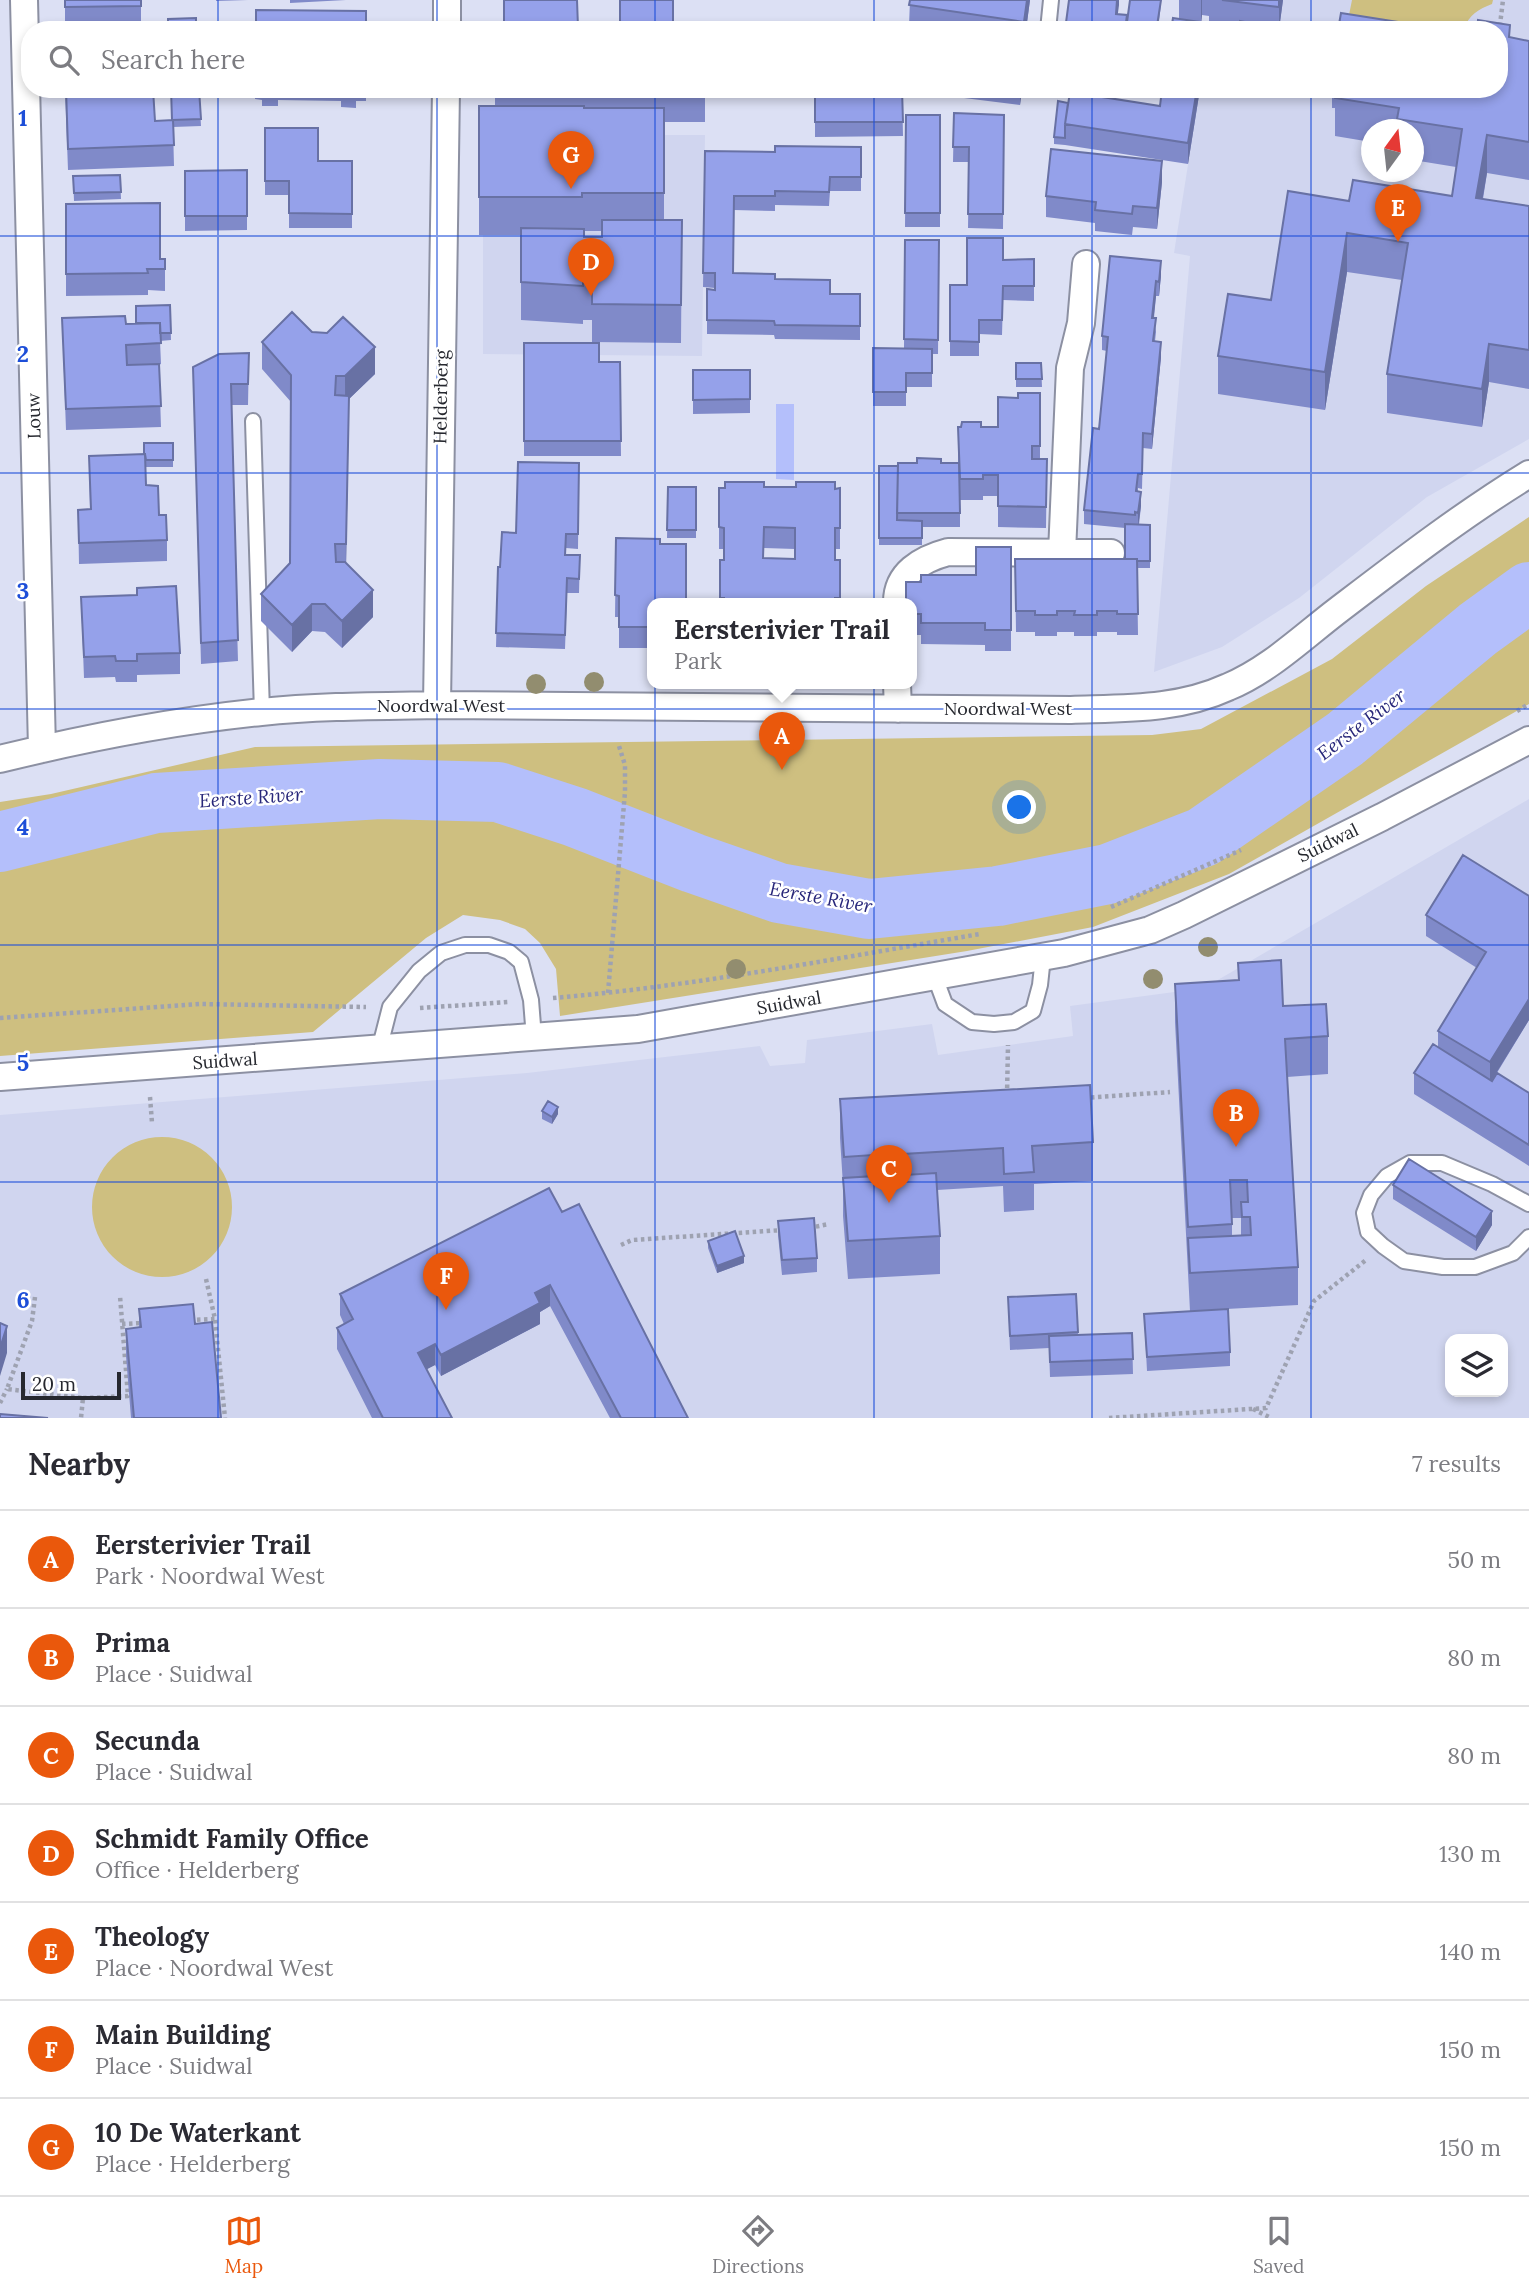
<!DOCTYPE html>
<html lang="en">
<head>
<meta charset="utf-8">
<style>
  body { margin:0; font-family:Lora,serif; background:#f2f2f3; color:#2b2b33 }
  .controls { position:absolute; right:21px; bottom:21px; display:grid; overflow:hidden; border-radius:14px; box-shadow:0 4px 10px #0003 }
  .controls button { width:63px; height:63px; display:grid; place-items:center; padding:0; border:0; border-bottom:2px solid #e1e1e2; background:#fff; color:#2b2b33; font:35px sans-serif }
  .compass { position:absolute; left:1361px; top:119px; width:63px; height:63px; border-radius:50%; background:#fff; box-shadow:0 4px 10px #0003; rotate:15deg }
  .scale { position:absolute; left:21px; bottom:18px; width:100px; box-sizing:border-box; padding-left:7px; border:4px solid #26282f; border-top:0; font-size:19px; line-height:24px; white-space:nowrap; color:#26282f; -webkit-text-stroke:5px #fff; paint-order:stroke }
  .you { position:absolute; left:1020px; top:808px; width:24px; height:24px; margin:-18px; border:5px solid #fff; border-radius:50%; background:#1a73e8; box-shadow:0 0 0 10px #1a73e833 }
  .badge { display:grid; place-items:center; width:46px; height:46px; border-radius:50%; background:#ea580c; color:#fff; font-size:23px; font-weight:700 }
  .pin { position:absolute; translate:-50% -58px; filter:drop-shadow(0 2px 4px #0008) }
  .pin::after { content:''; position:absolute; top:37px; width:24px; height:21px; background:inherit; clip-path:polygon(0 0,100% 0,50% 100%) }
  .popup { position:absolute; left:647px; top:598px; width:270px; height:91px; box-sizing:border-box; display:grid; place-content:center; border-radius:14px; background:#fff; filter:drop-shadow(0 2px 5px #0005); font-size:23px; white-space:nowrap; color:#7c7c81 }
  .popup b { font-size:26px; color:#2b2b33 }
  .popup::after { content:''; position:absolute; left:50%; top:100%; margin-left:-14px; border:14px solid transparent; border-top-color:#fff }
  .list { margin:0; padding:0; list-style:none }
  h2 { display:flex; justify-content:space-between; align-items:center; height:91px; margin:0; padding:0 28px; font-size:30px }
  h2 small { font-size:23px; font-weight:400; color:#7c7c81 }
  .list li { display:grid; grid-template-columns:46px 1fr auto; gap:21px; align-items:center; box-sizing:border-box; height:98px; padding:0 28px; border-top:2px solid #e1e1e2 }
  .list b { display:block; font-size:26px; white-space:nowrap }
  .list p { margin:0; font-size:23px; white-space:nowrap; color:#7c7c81 }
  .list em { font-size:23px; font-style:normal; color:#7c7c81 }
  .icon { flex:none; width:38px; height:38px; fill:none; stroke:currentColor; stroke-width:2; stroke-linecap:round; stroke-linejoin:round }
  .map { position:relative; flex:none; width:1529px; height:1418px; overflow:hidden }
  .search { position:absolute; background:#fff; box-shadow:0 4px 10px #0003; left:21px; right:21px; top:21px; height:77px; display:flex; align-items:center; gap:18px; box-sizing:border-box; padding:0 24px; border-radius:28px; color:#7c7c81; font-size:26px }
  .sheet { height:777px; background:#fff }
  nav { display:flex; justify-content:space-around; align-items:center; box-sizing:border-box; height:98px; border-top:2px solid #e1e1e2; background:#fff; font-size:19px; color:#7c7c81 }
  nav a { display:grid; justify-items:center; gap:4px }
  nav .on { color:#ea580c }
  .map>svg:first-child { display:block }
  .built { fill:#d0d5ef; fill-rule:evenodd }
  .green { fill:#cebf80 }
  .water { fill:#b4bffb }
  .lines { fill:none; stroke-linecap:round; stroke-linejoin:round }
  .river { stroke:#b4bffb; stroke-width:60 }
  .service-casing { stroke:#8c90a2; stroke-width:18 }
  .minor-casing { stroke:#8c90a2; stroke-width:30 }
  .path { stroke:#9ea2b1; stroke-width:4.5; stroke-dasharray:3.5 3.5; stroke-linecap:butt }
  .service { stroke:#fff; stroke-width:14 }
  .minor { stroke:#fff; stroke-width:26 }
  .tree { fill:#928d6f }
  .wall { fill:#808ac9; fill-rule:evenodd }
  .shaded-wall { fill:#6871a4 }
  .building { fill:#95a1ea; stroke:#6871a4; stroke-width:2; fill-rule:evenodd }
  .grid { fill:none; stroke:#1d4ed8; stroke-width:2; stroke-opacity:0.55 }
  .labels { text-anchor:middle; stroke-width:5; stroke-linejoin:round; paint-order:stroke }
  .street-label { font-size:18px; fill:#26282f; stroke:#fff }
  .water-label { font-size:19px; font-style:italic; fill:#28277a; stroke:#fff }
  .grid-label { font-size:23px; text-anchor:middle; font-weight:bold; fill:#1d4ed8; stroke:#fff; stroke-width:5; stroke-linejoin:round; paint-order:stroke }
</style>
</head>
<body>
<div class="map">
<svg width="1529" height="1418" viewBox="0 0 1529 1418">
  <rect width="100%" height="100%" fill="#dce0f4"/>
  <path class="built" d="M1283 0H1529V439L1427 497 1299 598 1222 647 1154 672 1190 256 1174 253 1200 89H1499V30H1279ZM1372 130H1414V172H1372Z
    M482 135H705L702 356 483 354V235H479V144L482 143Z
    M1529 799V1418H0V1115L527 1073 760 1046 770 1066 805 1063 807 1040 932 1024 938 1055 1073 1036 1070 1006 1204 988ZM1450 1339H1503V1392H1450Z"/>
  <path class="green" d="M1352 0H1493L1492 4C1479 9 1468 15 1464 30H1438L1349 15Z
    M1529 517V704L1229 874 1093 927 967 951 560 1016 556 969 540 943 525 929 500 920 463 915 426 938 313 1032 0 1056V802L51 794 255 747 1152 735 1201 729 1332 659 1426 586Z
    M92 1207a70 70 0 1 1 140 0a70 70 0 1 1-140 0Z"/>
  <path class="water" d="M776 404H794V480L776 479Z"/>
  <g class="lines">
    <path class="river" d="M0 842 156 803 380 789 498 792 575 817 693 863 779 893 869 909 998 896 1108 874 1203 837 1345 739 1478 629 1529 592"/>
    <defs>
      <path id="service" d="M1048 30 1051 0
        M253 421 262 712
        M935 977 945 1004 972 1022 994 1024 1014 1022 1033 1011 1040 985 1043 957
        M379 1050 390 1007 419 971 441 953 465 945H489L509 952 521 962 531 1000 534 1038
        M1529 1204 1492 1184 1442 1163H1410L1387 1176 1371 1195 1364 1213 1368 1232 1383 1246 1404 1261 1443 1267H1475L1513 1253 1529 1237"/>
      <path id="minor" d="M24 0 42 749
        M447 30V0
        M1062 553 1070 368 1081 323 1086 264
        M897 604C896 573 922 559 948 552L1111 553
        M897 684 898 709
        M437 705 446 89
        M0 759C85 738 174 721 261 712 319 706 378 706 437 705L1071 710C1125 708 1178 710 1228 687 1269 670 1303 637 1337 611 1400 563 1462 515 1529 474
        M0 1077 638 1029 1064 953 1150 930 1184 915 1382 817 1529 740"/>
    </defs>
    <use href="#service" class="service-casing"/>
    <use href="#minor" class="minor-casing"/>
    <path class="path" d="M1331 26 1354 30
      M1499 33 1503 0
      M1517 711 1529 704
      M1111 907 1241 850
      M608 993 625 792V765L619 746
      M553 998C696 986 838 958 980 934
      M420 1008 509 1002
      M0 1018 200 1004 366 1007
      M1007 1095 1008 1045
      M150 1097 152 1123
      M1084 1098 1170 1092
      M809 1228 829 1224
      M621 1245 632 1240 783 1230
      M206 1279 215 1319 225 1418
      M35 1297 32 1321 7 1389 83 1398 81 1418
      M190 1320 215 1319
      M122 1324 142 1323
      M83 1398 128 1396 120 1296
      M0 1403 7 1389
      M1253 1409 1271 1418
      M1109 1418 1266 1408 1314 1301 1366 1260"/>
    <use href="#service" class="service"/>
    <use href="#minor" class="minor"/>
  </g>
  <g class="tree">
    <circle cx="594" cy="682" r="10"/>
    <circle cx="536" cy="684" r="10"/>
    <circle cx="1208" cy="947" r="10"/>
    <circle cx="736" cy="969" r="10"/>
    <circle cx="1153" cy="979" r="10"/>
  </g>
  <path class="wall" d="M60 0H141V27L65 28V0Z
    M216 0H248L216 1Z
    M290 0H346L290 3Z
    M620 0H673V26L504 30 578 27H620Z
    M910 0H1030L1026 30H932L909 26Z
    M1119 0 1117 14 1127 15 1161 4 1158 30H1065Z
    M1179 0H1283L1279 29 1239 30 1209 26V16L1202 15 1201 22 1179 19Z
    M1510 38 1529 41V180L1487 173 1483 199 1529 206V389L1489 382 1482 427 1387 413V374L1402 280 1347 272 1325 410 1218 394V356L1271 300 1349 201 1452 196 1456 167 1413 160V130H1371V142L1335 136V108H1332V89H1499Z
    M65 89 155 121 172 120 199 89 201 126 173 127 174 166 68 170Z
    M255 89H366V101H356V108L341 107V101L278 100V106H262V100L255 99Z
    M495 89H705V122H664V220H682L681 343 592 342V320H583V324L521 320V235H479V106H495ZM584 231H602V237H584Z
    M815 89H902L903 136 815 137Z
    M924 89H1022L1020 105 924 93Z
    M1162 89H1200L1188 164 1065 145 1054 144V137L1068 103 1160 106Z
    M954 113 1004 115 1003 229 968 228 969 162H953Z
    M906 115H940V227H905Z
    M265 128 318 161H352V228H289V195H265Z
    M861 147V191H830L829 206 775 205V211L734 210 733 273 775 279 830 294H860V340L775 339 774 335 707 334V289L715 290V288L703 287 705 151 775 152Z
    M247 170V230L185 231V171Z
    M120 175 121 199 74 201 73 176Z
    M1162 182 1157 229 1133 227 1132 235 1095 231V223L1046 217V196Z
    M66 204 160 259H165V291L148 290V295L66 296Z
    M905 240H939L938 354H932V387H906V406H873V348H904Z
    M1034 259V301L1003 300 1002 335 979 334V356H950V285H967L1003 260Z
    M1161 275 1159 296H1156L1154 318 1156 332 1155 341 1161 357 1152 449 1143 448 1142 489 1138 488V491L1141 506 1139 525H1150V568H1137L1138 635H1117V632H1097V636H1074V632H1057V636H1035V632H1016L1015 559H1125V528L1084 524V510L1099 429 1107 351 1102 350V336Z
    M170 305 171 340 160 341 161 364 159 365 161 427 66 430 62 318 126 324 136 323Z
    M312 332 375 374 349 399 346 563 373 617 342 648 325 632 312 631 292 652 261 621V594L290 563 291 402 262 369V342Z
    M524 343 599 362H620L621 456H524Z
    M249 353 248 405H231L238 661 201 664 193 367Z
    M1016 363H1041L1042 387H1016Z
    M693 370H750V413L693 414Z
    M1040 393V459H1047L1046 528 998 527V496H983V500H960V527H922V545H879V466H898L958 463V427H998L1018 398Z
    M173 443V467H146V485L159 515 167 540V561L79 564 78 510 90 509 89 456 144 454Z
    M579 463 578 549 566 548V555H580L579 593H567L565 649 496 647 498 567H500L516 533Z
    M668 487H696V538H667Z
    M764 487 840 488V549H835V560H840V604H720V560H724V549H719V488ZM764 548 795 549V559L763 558Z
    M616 538 653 604V648H619V617H615Z
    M1011 547V651H985V645L921 644V635H912V604L921 582 976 575Z
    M81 597 180 653V674L137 675V682H116L115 677 84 678Z
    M1463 855 1529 1020 1492 1081 1529 1093V1166L1414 1094V1073L1438 1047V1031L1477 968 1426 936V915Z
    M1238 963 1283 1006 1328 1036V1074L1287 1077 1298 1267V1305L1190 1311 1175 1022V984L1238 980ZM1232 1218H1241V1235L1232 1236Z
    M840 1099 1093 1142V1181L1034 1184V1210L1004 1212 1003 1186 937 1190 940 1236V1274L848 1279 843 1216V1185L840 1138Z
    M542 1111 558 1114 552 1124 542 1119Z
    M1393 1185 1492 1225 1476 1251 1393 1199Z
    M562 1212 688 1418H610L550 1306 540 1312V1324L441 1376 435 1365 426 1369 452 1418H372L337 1349V1328L344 1324 340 1315V1294Z
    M778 1221 817 1258V1272L782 1275 778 1235Z
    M708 1241 744 1263 717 1273 708 1248Z
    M1076 1294 1078 1335 1132 1333 1133 1374 1050 1377 1049 1348 1010 1350 1008 1297Z
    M139 1309 195 1324 221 1418H131L126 1356V1329L139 1328Z
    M1144 1314 1230 1352V1366L1147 1371Z"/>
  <path class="shaded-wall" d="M1027 0H1030L1026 30H1024Z
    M1117 0H1119V5L1116 28V14Z
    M1201 0H1202V15L1201 25Z
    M1279 0H1283L1279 30Z
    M1020 89H1022L1020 105Z
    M1197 89H1200L1188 164V143Z
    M1487 135V173L1476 236V198Z
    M1162 161V182L1157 229V208Z
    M1347 233V272L1325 410V372Z
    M1161 261V275L1159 296V282Z
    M1156 281V296L1152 332V318Z
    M1161 342V357L1152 449V434Z
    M1489 344V382L1482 427V389Z
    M375 347V374L349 399 346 571 345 376Z
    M1141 492V506L1138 527V513Z
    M373 590V617L342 648V621Z
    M312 604V631L292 652V625Z
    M1529 999V1020L1490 1083V1062Z
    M558 1107V1114L552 1124V1117Z
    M1492 1211V1225L1476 1251V1237Z
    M744 1256V1263L717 1273V1266Z
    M550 1285V1306L540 1312V1324L441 1376V1355L535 1293Z
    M7 1326V1353L0 1376V1348Z
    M435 1344V1365L418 1374V1353Z"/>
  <path class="building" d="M65 0H141V6L65 7Z
    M504 0H577L578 27 705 26V30H504Z
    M620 0H673V23H620Z
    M910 0H1027L1024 22 909 5Z
    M1069 0H1117L1116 14 1127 15 1125 30H1065Z
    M1130 0H1161L1157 26 1127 22Z
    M1222 0H1279V7Z
    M256 10 366 11V30H256Z
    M1341 13 1449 30H1338Z
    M196 18V30H168V19Z
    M1173 18 1207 23 1206 30H1171Z
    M1478 20 1510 25 1509 37 1529 41V142L1487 135 1476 198 1529 206V350L1489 344 1482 389 1387 374 1408 243 1347 233 1325 372 1218 356 1228 294 1271 300 1288 191 1349 201 1353 180 1452 196 1462 129 1397 119 1399 108 1335 98 1336 89H1499V30H1477Z
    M1240 21 1283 30H1239Z
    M1208 26 1235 30H1208Z
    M151 29V30H118Z
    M66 89H153L155 121 173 120 174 145 68 149Z
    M171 89H199L201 119 172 120Z
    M815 89H902L903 122H815Z
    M1162 89H1197L1188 143 1065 124 1070 92 1160 106Z
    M1058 101 1068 103 1065 124V138L1054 137Z
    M479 106H584V108H664V193H582V197H479Z
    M954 113 1004 115 1003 214H968L969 147H953Z
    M906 115H940V213H905Z
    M265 128H318V161H352V214L289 213V181H265Z
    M775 146 861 147V177H830L829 192 775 191V196H734L733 273 775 274V279L830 280V294H860V326L775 325 774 321 707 320V289L715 290V273H703L705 151 775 152Z
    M1051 149 1162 161 1157 208 1133 206 1132 214 1095 210 1096 202 1046 196Z
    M247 170V216H185V171Z
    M120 175 121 192 74 193 73 176Z
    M160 203V259H165V269H147L148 273 66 274V204Z
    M602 220H682L681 305 592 304V282H583V286L521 282V228L584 229V237H602Z
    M967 238H1003V260L1034 259V286H1003L1002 320H979V342L950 341V285H967Z
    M905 240H939L938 340 904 339Z
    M1110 256 1161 261 1159 282 1156 281 1152 318H1156L1153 341 1161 342 1152 434 1143 433 1142 474H1138L1136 491 1141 492 1138 513 1135 512V515L1084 510 1093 428 1099 429 1108 337 1102 336Z
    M170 305 171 333H160V323H136V306Z
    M292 312 312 332 327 333 343 317 375 347 345 376H336L335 395 349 396 346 544H335L336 562H345L373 590 342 621 325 604H312L292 625 261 594 290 563 291 375 262 342Z
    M125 316 126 324 160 323 161 343 126 345 127 365 159 364 161 406 66 409 62 318Z
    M524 343H599V362H620L621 441H524Z
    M873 348 932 349V373H906V392H873Z
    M249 353 248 384H231L238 640 201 643 193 367 219 354Z
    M1016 363H1041L1042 379H1016Z
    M693 370H750V399L693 400Z
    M1018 393H1040V446H1032V459H1047L1046 507 998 506V475H983V479H960L958 427H961L962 422H981V427H998V397L1018 398Z
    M144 443H173V460H146L145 454H144Z
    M145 454 146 485 158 486 159 515H166L167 540 79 543 78 510 91 509 89 456Z
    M917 458 941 459V463H959L960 513H897L898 463H917Z
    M518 462 579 463 578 534H566L565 555H580L579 579 567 578 565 635 496 633 498 567H500L502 532 516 533Z
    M879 466H898L897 520 922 521V538H879Z
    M725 482H764V487H796V482H835V489L840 488V528H835V560H840V598H835V604H724V598H720V560H724V528L719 527V488H725ZM764 527 795 528V559L763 558Z
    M668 487H696V530H667Z
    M1125 524 1150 525V561H1137V559H1125Z
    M616 538 660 539V544H686V604H653V627H619V596L615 595Z
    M976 547H1011V630H985V623H921V614H912V604H906V582H921V575H976Z
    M1015 559H1137L1138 614H1117V611H1097V615H1074L1075 611H1057V615H1035V611H1016Z
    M176 586 180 653 137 654V661H116L115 656 84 657 81 597 137 595V588Z
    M1463 855 1529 896V999L1490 1062 1438 1031 1486 952 1426 915Z
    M1281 960 1283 1006 1326 1004 1328 1036 1285 1039 1298 1267 1190 1273 1188 1238 1251 1235 1250 1217H1242L1241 1202H1248L1247 1180H1230L1232 1224 1188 1227 1175 984 1239 980 1238 963Z
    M1433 1044 1492 1081 1497 1073 1529 1093V1145L1414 1073Z
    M1090 1085 1093 1142 1032 1146 1034 1172 1004 1174 1003 1148 903 1154 905 1175 936 1173 940 1236 848 1241 843 1178 875 1176 873 1155 844 1157 840 1099Z
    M548 1101 558 1107 552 1117 542 1111Z
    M1409 1159 1492 1211 1476 1237 1393 1185Z
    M549 1188 562 1212 579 1204 688 1418H621L550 1285 535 1293 540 1303 441 1355 435 1344 418 1353 452 1418H383L337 1328 353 1319 340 1294Z
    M814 1218 817 1258 782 1260 778 1221Z
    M735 1231 744 1256 717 1266 708 1241Z
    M1076 1294 1078 1332 1010 1336 1008 1297Z
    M193 1304 195 1324 212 1322 221 1418H134L126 1329 141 1327 139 1309Z
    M1228 1309 1230 1352 1147 1357 1144 1314Z
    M0 1323 7 1326 0 1348Z
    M1132 1333 1133 1359 1050 1362 1049 1336Z
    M0 1414 48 1418H0Z"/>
  <path class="grid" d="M218 0V30M437 0V30M655 0V30M874 0V30M1092 0V30M1311 0V30M218 89V1418M437 89V1418M655 89V1418M874 89V1418M1092 89V1418M1311 89V1418M0 236H1529M0 473H1529M0 709H1529M0 945H1529M0 1182H1529"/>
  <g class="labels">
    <g class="street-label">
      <text transform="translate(441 397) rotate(-89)" y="6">Helderberg</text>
      <text transform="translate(34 416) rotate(-91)" y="6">Louw</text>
      <text x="441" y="712">Noordwal West</text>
      <text x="1008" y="715">Noordwal West</text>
      <text transform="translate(1328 843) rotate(-26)" y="6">Suidwal</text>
      <text transform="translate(789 1003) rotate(-10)" y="6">Suidwal</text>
      <text transform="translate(225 1061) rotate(-4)" y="6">Suidwal</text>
    </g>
    <g class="water-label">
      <text transform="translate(1361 724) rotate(-37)" y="7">Eerste River</text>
      <text transform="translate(251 797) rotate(-4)" y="7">Eerste River</text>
      <text transform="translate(821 897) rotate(10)" y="7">Eerste River</text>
    </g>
  </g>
  <g class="grid-label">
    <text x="23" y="126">1</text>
    <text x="23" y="362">2</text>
    <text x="23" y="599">3</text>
    <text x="23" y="835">4</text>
    <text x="23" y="1071">5</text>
    <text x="23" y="1308">6</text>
  </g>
</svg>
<div class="controls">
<button><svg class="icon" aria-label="layers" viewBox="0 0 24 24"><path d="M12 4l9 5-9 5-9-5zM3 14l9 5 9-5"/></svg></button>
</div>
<svg class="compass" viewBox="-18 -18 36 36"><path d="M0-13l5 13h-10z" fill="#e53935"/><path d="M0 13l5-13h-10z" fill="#7c7c81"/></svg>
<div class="scale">20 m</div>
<div class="you"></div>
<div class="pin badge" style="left:782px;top:770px">A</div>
<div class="popup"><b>Eersterivier Trail</b>Park</div>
<div class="pin badge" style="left:1236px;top:1147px">B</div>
<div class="pin badge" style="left:889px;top:1203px">C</div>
<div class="pin badge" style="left:591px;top:296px">D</div>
<div class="pin badge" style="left:1398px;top:242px">E</div>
<div class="pin badge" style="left:446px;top:1310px">F</div>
<div class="pin badge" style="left:571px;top:189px">G</div>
<div class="search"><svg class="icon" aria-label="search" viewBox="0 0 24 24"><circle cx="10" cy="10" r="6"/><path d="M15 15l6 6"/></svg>Search here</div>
</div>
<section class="sheet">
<h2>Nearby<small>7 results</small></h2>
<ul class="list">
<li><span class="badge">A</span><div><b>Eersterivier Trail</b><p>Park · Noordwal West</p></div><em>50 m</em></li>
<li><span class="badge">B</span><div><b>Prima</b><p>Place · Suidwal</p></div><em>80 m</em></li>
<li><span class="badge">C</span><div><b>Secunda</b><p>Place · Suidwal</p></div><em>80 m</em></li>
<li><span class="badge">D</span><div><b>Schmidt Family Office</b><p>Office · Helderberg</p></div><em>130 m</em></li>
<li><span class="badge">E</span><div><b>Theology</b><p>Place · Noordwal West</p></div><em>140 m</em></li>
<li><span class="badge">F</span><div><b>Main Building</b><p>Place · Suidwal</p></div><em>150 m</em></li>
<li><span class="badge">G</span><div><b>10 De Waterkant</b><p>Place · Helderberg</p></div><em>150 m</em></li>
</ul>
</section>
<nav>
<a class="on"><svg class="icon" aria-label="map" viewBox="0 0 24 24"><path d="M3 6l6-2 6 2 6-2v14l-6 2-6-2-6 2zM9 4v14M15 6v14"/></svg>Map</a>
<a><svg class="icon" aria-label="directions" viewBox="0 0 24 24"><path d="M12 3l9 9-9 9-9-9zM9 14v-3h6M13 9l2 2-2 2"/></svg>Directions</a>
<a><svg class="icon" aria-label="saved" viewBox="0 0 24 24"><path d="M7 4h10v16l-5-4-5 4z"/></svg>Saved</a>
</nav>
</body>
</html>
